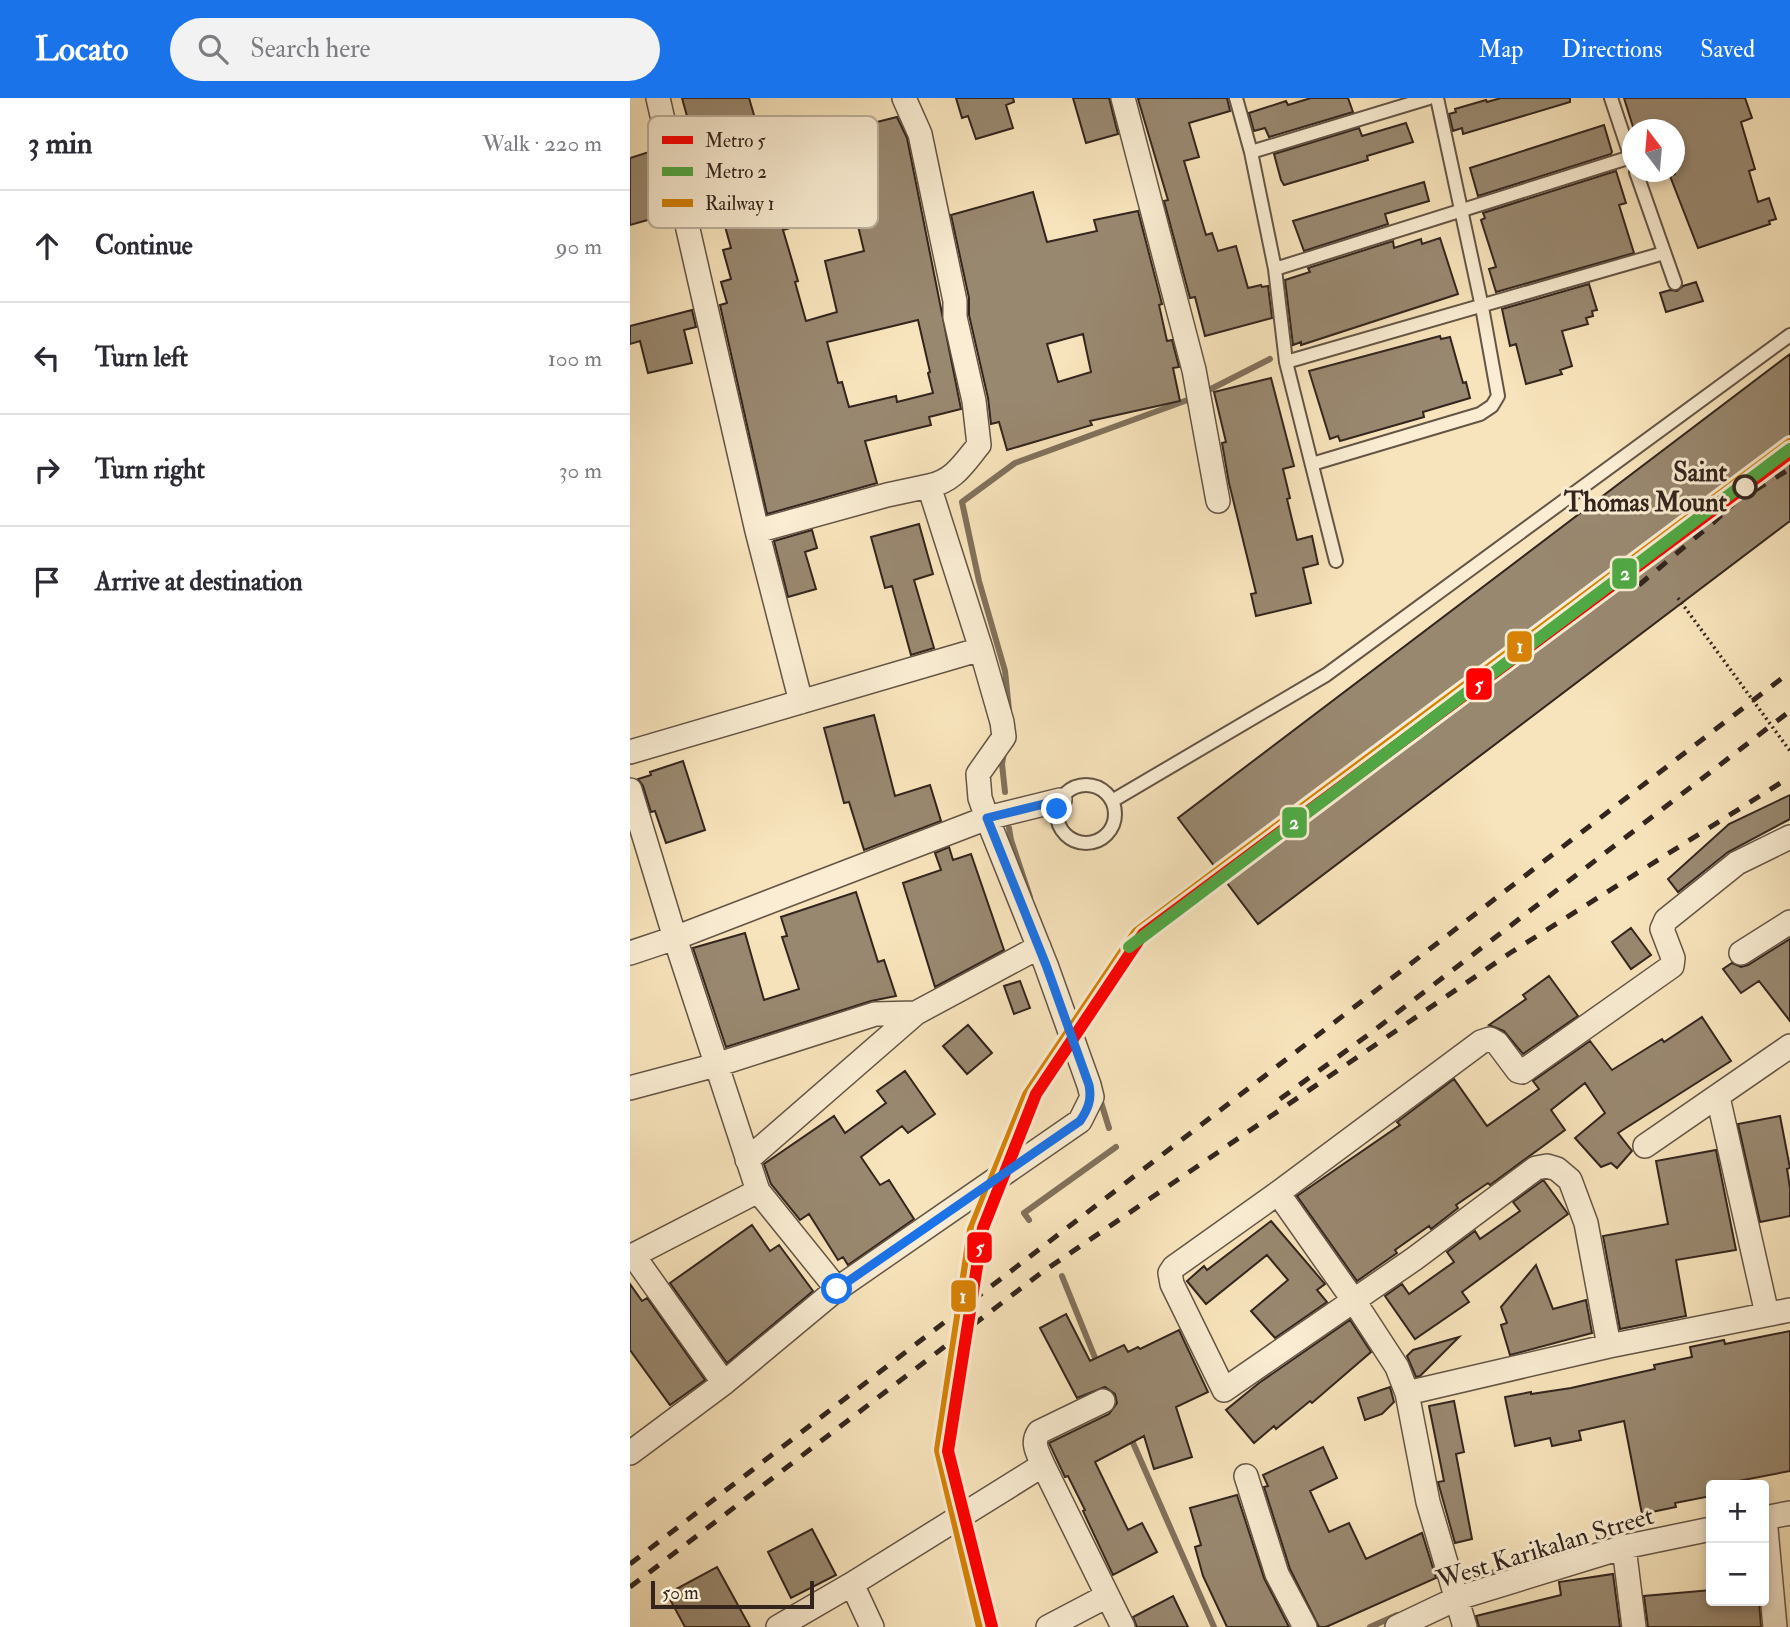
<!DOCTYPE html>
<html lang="en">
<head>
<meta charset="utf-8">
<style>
  body { margin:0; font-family:"IM FELL Double Pica",serif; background:#f2f2f3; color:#2b2b33 }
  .controls { position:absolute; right:21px; bottom:21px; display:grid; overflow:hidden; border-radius:7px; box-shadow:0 4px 10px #0003 }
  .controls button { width:63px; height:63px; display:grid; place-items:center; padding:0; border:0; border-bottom:2px solid #e1e1e2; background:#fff; color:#2b2b33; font:35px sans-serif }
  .compass { position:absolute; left:992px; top:21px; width:63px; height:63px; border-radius:50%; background:#fff; box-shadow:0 4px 10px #0003; rotate:344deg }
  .scale { position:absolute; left:21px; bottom:18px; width:163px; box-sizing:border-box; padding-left:7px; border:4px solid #33251e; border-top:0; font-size:19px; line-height:24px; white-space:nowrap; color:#33251e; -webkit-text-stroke:5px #faedd3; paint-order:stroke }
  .stop { position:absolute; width:21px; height:21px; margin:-16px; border:5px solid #1a73e8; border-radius:50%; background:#fff }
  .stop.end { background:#1a73e8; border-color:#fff; box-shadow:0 2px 7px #0008 }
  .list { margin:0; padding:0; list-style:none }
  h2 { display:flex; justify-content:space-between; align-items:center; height:91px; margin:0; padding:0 28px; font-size:30px }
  h2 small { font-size:23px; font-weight:400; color:#7c7c81 }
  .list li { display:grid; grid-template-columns:46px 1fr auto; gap:21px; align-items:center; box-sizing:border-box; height:112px; padding:0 28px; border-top:2px solid #e1e1e2 }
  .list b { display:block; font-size:26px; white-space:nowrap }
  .list em { font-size:23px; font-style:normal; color:#7c7c81 }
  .icon { flex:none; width:38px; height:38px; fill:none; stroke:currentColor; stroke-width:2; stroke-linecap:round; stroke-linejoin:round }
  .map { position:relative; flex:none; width:1160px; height:1529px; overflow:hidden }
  header { display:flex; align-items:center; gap:42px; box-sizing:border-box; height:98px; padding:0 35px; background:#1a73e8; color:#fff }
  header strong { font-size:33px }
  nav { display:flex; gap:38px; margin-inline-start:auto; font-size:24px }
  .search { width:490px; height:63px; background:#f2f2f3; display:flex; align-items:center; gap:18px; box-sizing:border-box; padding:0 24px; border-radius:38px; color:#7c7c81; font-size:26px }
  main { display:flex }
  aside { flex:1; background:#fff }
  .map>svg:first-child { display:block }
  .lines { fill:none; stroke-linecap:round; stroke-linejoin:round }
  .stream { stroke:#81715c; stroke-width:6 }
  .building { fill:#998870; stroke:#33251e; stroke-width:2; fill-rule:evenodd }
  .lane-casing { stroke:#645546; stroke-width:16 }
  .street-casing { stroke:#645546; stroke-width:26 }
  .lane { stroke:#faedd3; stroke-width:12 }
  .street { stroke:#faedd3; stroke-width:23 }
  .rail { stroke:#33251e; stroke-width:5; stroke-dasharray:12 12; stroke-linecap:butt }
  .path-bridge { stroke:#33251e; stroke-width:3.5; stroke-dasharray:2 3.5; stroke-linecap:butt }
  .rail-1-casing { stroke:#faedd3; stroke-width:18 }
  .rail-1 { stroke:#d68206; stroke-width:12 }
  .metro-1-casing { stroke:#faedd3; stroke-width:18 }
  .metro-2-casing { stroke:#faedd3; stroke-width:18 }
  .metro-1 { stroke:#f00; stroke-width:12 }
  .metro-2 { stroke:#50a944; stroke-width:12 }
  .route { stroke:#1a73e8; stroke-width:9 }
  .stop-dot { fill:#faedd3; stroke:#33251e; stroke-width:3.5 }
  .labels { text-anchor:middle; stroke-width:6; stroke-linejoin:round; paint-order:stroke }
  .stop-label { font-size:26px; font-weight:bold; fill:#33251e; stroke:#faedd3; text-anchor:end }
  .street-label { font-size:26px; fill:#33251e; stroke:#faedd3 }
  .key { fill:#faedd3; stroke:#beb19d; stroke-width:2 }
  .key-label { font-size:19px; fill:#33251e }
  .line-badge { stroke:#faedd3; stroke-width:2.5 }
  .badge-label { font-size:19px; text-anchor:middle; font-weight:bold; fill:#fff }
</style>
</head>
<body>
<header>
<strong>Locato</strong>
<div class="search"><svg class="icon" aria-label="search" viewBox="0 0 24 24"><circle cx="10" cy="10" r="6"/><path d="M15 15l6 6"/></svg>Search here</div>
<nav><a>Map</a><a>Directions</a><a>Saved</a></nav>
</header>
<main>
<aside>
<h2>3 min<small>Walk · 220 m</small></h2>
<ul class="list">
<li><svg class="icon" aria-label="ahead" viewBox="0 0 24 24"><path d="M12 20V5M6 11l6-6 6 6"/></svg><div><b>Continue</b></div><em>90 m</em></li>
<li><svg class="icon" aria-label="left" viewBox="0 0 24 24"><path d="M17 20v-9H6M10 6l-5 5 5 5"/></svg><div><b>Turn left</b></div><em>100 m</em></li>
<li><svg class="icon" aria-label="right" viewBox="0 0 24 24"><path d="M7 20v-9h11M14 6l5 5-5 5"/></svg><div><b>Turn right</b></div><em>30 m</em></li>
<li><svg class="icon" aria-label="arrive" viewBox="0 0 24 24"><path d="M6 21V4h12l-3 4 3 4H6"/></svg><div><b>Arrive at destination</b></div></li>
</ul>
</aside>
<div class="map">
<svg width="1160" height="1529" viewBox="0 0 1160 1529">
  <rect width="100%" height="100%" fill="#f8e4bc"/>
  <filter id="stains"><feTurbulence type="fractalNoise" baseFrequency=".00286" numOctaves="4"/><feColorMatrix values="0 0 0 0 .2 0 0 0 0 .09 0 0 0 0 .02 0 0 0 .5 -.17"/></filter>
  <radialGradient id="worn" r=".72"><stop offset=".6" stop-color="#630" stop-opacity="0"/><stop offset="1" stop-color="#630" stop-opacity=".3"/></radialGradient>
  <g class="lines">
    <path class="stream" d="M573 295 640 261
      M379 612 375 573 349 483 332 404 385 365 563 300
      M374 654 372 666 375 694
      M379 730 381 742 400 799
      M470 1001 479 1030
      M399 1122 394 1115 486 1049
      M432 1178 468 1267
      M500 1338 584 1529
      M842 1483 861 1475 910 1463
      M740 1529 767 1517"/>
  </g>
  <path class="building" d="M52 0H119L131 41 138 39 149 78 157 76 171 127 153 132 168 183 165 184 176 223 207 214 195 163 234 153 224 111 234 109 215 32 267 19 277 40 331 311 299 319 301 327 235 343 247 385 137 416 90 207 97 205 91 184 101 181 93 152 101 150 85 92 78 94ZM288 222 300 274 298 275 303 295 267 304 266 298 219 309 212 284 208 285 197 244Z
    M326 0H383L384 4 376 7 383 30 346 41 338 18 332 20Z
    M443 0H479L488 36 456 45Z
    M511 0H597L600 13 559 25 569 59 554 63 576 137 582 135 588 153 606 148 618 190 631 187 632 189 638 188 642 220 575 238 565 199 560 200 534 103 538 102 508 1Z
    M681 0H718L723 14 639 39 635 30 624 33 619 15 656 3 658 7Z
    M871 0H940V4L833 36 832 30 823 33 819 16 826 14 825 11 856 2 857 4Z
    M994 0H1115L1122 20 1111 24 1125 71 1119 73 1128 104 1139 100 1146 121 1139 123 1140 126 1068 150 1040 78 1045 76V32H1004Z
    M776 25 783 44 737 58 738 62 654 87 651 82 644 56 729 30 732 38Z
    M974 27 982 54 981 56 848 98 840 70Z
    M19 54 26 77 28 76 39 116 0 127V60Z
    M986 73 996 105 989 107 1004 155 866 194 859 171 866 169 851 122 855 120 853 115Z
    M794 84 799 103 755 116 758 126 674 153 663 123Z
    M403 94 417 144 467 133 464 122 508 113 532 206 529 207 537 243 542 242 549 269 543 270 550 303 460 323 462 327 377 352 369 324 361 326 358 300 339 217V200L321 117ZM453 236 461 274 428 284 417 246Z
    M810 140 828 196 671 247V244L663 247 655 182 680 174 678 170 763 143 764 150 791 141 792 146Z
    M1066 184 1073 203 1036 214 1030 195 1040 192 1047 193 1053 188Z
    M959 186 967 212 962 213 963 218 956 220 958 226 932 233 942 268 930 272 932 276 896 286 886 246 880 248 872 211Z
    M62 212 66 229 54 232 62 265 18 275 10 243 0 246V228Z
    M810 238 811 241 820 239 833 285 836 284 840 300 793 314 794 319 710 343 708 338 700 341 679 273Z
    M1160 256V423L628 826 548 720Z
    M641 280 664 368 653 371 660 400 657 401 667 442 682 438 688 466 673 470 681 505 626 518 621 496 626 495 599 385 592 345 596 344 584 294Z
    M289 426 303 476 284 482 304 550 281 557 262 488 255 490 241 439Z
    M182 432 187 450 175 454 186 491 158 499 144 443Z
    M244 617 265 698 300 687 311 723 234 752 219 704 214 705 194 630Z
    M53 663 75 732 36 745 25 713 21 714 13 688 8 681 21 677 20 674Z
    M1160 697V721L1098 754 1048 794 1038 781 1099 726Z
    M319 749 323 762 341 756 374 852 305 889 273 785 311 772 305 755Z
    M226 794 248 864 254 862 266 898 241 903 96 949 63 850 115 835 134 902 169 891 152 839 157 838 151 819Z
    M1001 830 1021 857 1001 871 982 844Z
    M1160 841V923L1129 883 1111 895 1093 871 1102 865 1111 869 1118 867Z
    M919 878 948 918 893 956 874 933 859 927 896 901 893 897Z
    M390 883 400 910 384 916 374 888Z
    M1072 919 1101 963 988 1035 1002 1053 987 1070 981 1065 971 1069 945 1040 975 1015 955 985 921 1012 935 1032 860 1087 858 1085 826 1107 828 1110 801 1131 799 1128 765 1152 767 1155 727 1183 667 1098 770 1027 767 1024 824 981 857 1028 909 991 903 983 960 943 982 972 1032 941 1034 944Z
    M338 927 362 955 337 976 313 948Z
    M275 973 305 1016 278 1035 272 1028 231 1059 250 1087 259 1082 284 1121 218 1167 213 1159 208 1162 179 1116 170 1122 141 1086 134 1066 204 1018 215 1035 256 1005 247 993Z
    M1150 1018 1160 1070 1157 1071 1160 1090V1118L1130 1124 1108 1026Z
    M1086 1052 1106 1152 1046 1162 1056 1218 990 1231 973 1138 1038 1126 1026 1063Z
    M912 1083H914L938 1116 832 1194 839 1204 785 1241 755 1198 772 1186 779 1196 824 1164 817 1154 845 1133 850 1141 890 1113 883 1104Z
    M641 1123 695 1186 687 1192 697 1204 645 1240 621 1213 658 1182 637 1157 576 1206 557 1183 574 1168 577 1172Z
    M122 1127 140 1153 149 1147 183 1193 97 1265 40 1185Z
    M906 1167 923 1211 956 1202 962 1235 880 1257 871 1227 877 1225 871 1209Z
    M0 1186 12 1203 17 1200 75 1282 40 1307 0 1252Z
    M436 1216 460 1263 494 1247 498 1254 508 1249 510 1251 549 1232 578 1294 546 1309 562 1359 524 1371 514 1338 465 1364 498 1432 512 1425 527 1454 483 1477 453 1413 455 1412 438 1378 435 1379 419 1345 479 1316 487 1305 485 1296 475 1289 447 1300 410 1230Z
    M720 1222 741 1254 682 1305 680 1303 646 1331 644 1328 624 1345 596 1312 629 1285Z
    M1160 1233V1373L1108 1383V1387H1081V1398L1045 1405 1046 1409 1012 1416 994 1323 949 1333 951 1342 922 1348 920 1340 885 1348 875 1299 901 1294V1296L941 1290 1025 1271 1024 1267 1062 1259 1060 1249 1094 1242 1095 1246Z
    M829 1239 790 1278 786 1279 777 1258 783 1252Z
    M760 1289 764 1304 752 1316 735 1322 728 1300Z
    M824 1303 834 1354 826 1356 842 1441 825 1445 808 1384 814 1383 799 1308Z
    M693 1349 707 1380 680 1393 699 1434 719 1425 736 1461 792 1435 806 1480 696 1529H689L660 1471 634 1389 638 1388 633 1377Z
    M607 1397 634 1480 659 1529H597L573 1478 565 1449 571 1447 560 1410Z
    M182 1431 206 1477 161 1500 138 1454Z
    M87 1469 120 1529H55L37 1496Z
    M983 1476 990 1529H849L846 1518 931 1497 929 1484Z
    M1081 1492V1503H1129L1131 1529H1018L1014 1498Z
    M543 1498 558 1529H507L503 1519Z"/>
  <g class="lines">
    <defs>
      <path id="lane" d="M606 0 621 54 645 171 656 264 706 463
        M981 0 1002 63
        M621 54 799 0
        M1006 74 1045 185
        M645 171 1001 59
        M656 264 1034 155
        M682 366 850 316 862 308 868 298 852 209 807 0
        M427 716a29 29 0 1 1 58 0a29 29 0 1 1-58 0Z
        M482 703 696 577 1160 237"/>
      <path id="street" d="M274 0 290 36 325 203V219L344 303 349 347C334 365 324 383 299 388
        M493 0 564 272 588 403
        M127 433 171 604
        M0 654 351 551
        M0 692 45 840 128 1093 207 1191
        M0 855 45 840 357 720 350 700 348 676 374 639 372 624 351 551 299 388 257 397 127 433 28 0
        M1111 855 1160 824
        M0 990 86 967 245 916 286 915 409 849
        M1088 999 1137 1216
        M1015 1048 1160 948
        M117 1062 286 915
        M648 1095 724 1203 767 1269 777 1295 798 1404 835 1529
        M3 1157 94 1285
        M0 1159 128 1093
        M979 1248 956 1125 940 1082 927 1071 917 1068 906 1070 784 1161 594 1292 542 1186 540 1175 544 1169 648 1095 851 944 860 941 867 945 888 973 892 974 1042 868 1043 860 1032 831 1036 822 1107 765 1160 739
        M777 1295 979 1248 1160 1212
        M0 1355 94 1285 207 1191 450 1023 462 999 459 987 416 867 357 720 430 702
        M413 1367C408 1355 401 1345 409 1334L473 1303
        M616 1378 647 1476 675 1529
        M1134 1420 1160 1415
        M1135 1420 1145 1529
        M994 1449 1004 1529
        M222 1486 242 1529
        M148 1529 222 1486 413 1367 493 1529
        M418 1529 477 1498
        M767 1529 828 1500 994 1449 1081 1431"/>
    </defs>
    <use href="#lane" class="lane-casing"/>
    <use href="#street" class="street-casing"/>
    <use href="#lane" class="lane"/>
    <use href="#street" class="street"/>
    <path class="rail" d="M1125 392 1160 371
      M1013 463 1063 431
      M1009 487 1084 424 1160 352
      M650 1001 742 934 1160 613
      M0 1466 1160 574
      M0 1489 411 1175 880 855 1160 679"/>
    <path class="path-bridge" d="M1048 500 1160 653"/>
    <defs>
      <path id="rail-1" d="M352 1529 310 1352 343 1132 398 997 507 835 1160 346"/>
    </defs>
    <use href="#rail-1" class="rail-1-casing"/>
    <use href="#rail-1" class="rail-1"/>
    <defs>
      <path id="metro-1" d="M362 1529 318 1353 353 1130 406 996 513 836 1160 355"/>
      <path id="metro-2" d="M499 849 1160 351"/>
    </defs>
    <use href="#metro-1" class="metro-1-casing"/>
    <use href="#metro-2" class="metro-2-casing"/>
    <use href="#metro-1" class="metro-1"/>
    <use href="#metro-2" class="metro-2"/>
  </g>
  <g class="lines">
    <path class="route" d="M207 1191 450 1023C458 1011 462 1002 459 987L416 867 357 720 430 702 427 711"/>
  </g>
  <circle class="stop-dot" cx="1115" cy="389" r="11"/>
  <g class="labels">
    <g class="stop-label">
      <text x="1097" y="383">Saint<tspan x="1097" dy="30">Thomas Mount</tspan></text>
    </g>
    <g class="street-label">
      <text transform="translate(915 1449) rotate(-17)" y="9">West Karikalan Street</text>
    </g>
  </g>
  <rect x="18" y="18" width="230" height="112" rx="10" class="key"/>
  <rect x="32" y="38" width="31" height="8" fill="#f00"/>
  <rect x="32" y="69" width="31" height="9" fill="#50a944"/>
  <rect x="32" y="101" width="31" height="8" fill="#d68206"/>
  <g class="key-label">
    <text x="75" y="49">Metro 5</text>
    <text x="75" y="80">Metro 2</text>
    <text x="75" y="112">Railway 1</text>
  </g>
  <g class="line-badge">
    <rect x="981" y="459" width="27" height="33" rx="7" fill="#50a944"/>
    <rect x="876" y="532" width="27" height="33" rx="7" fill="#d68206"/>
    <rect x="835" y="569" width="28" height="34" rx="7" fill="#f00"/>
    <rect x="651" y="708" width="27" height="33" rx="7" fill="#50a944"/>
    <rect x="336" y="1133" width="27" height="33" rx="7" fill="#f00"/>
    <rect x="320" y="1181" width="27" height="34" rx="7" fill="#d68206"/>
  </g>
  <g class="badge-label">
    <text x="995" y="482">2</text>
    <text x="890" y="555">1</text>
    <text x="849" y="593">5</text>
    <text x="664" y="731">2</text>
    <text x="350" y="1156">5</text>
    <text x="333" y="1205">1</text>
  </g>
  <rect width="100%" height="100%" filter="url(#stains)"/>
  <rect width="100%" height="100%" fill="url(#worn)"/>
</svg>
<div class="controls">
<button>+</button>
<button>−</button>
</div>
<svg class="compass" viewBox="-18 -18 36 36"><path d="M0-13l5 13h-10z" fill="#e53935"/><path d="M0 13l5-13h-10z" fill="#7c7c81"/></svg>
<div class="scale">50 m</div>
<div class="stop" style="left:207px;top:1191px"></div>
<div class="stop end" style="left:427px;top:711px"></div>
</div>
</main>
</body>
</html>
